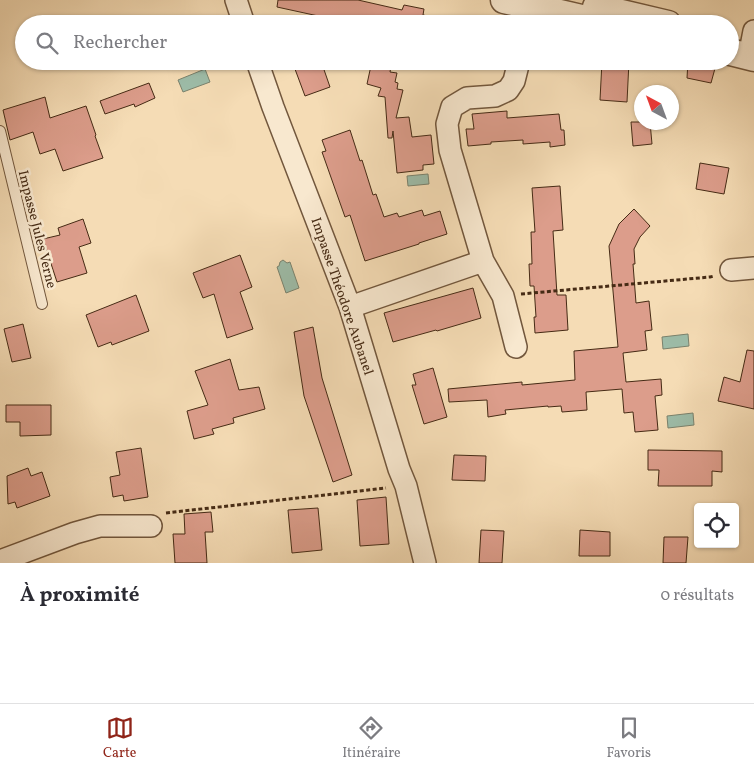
<!DOCTYPE html>
<html lang="fr">
<head>
<meta charset="utf-8">
<style>
  body { margin:0; font-family:Vollkorn,serif; background:#f7f7f7; color:#2b2b33 }
  .controls { position:absolute; right:15px; bottom:15px; display:grid; overflow:hidden; border-radius:5px; box-shadow:0 1px 4px #0004 }
  .controls button { width:45px; height:45px; display:grid; place-items:center; padding:0; border:0; border-bottom:1px solid #e1e1e2; background:#fff; color:#2b2b33; font:25px sans-serif }
  .compass { position:absolute; left:634px; top:85px; width:45px; height:45px; border-radius:50%; background:#fff; box-shadow:0 1px 4px #0004; rotate:319deg }
  .list { margin:0; padding:0; list-style:none }
  h2 { display:flex; justify-content:space-between; align-items:center; height:65px; margin:0; padding:0 20px; font-size:21px }
  h2 small { font-size:16px; font-weight:400; color:#7c7c81 }
  .icon { flex:none; width:28px; height:28px; fill:none; stroke:currentColor; stroke-width:2; stroke-linecap:round; stroke-linejoin:round }
  .map { position:relative; flex:none; width:754px; height:563px; overflow:hidden }
  .search { position:absolute; background:#fff; box-shadow:0 1px 4px #0004; left:15px; right:15px; top:15px; height:55px; display:flex; align-items:center; gap:12px; box-sizing:border-box; padding:0 18px; border-radius:28px; color:#7c7c81; font-size:19px }
  .sheet { height:140px; background:#fff }
  nav { display:flex; justify-content:space-around; align-items:center; box-sizing:border-box; height:70px; border-top:1px solid #e1e1e2; background:#fff; font-size:14px; color:#7c7c81 }
  nav a { display:grid; justify-items:center; gap:2px }
  nav .on { color:#8f2418 }
  .map>svg:first-child { display:block }
  .water { fill:#9dbca8; stroke:#7a826d }
  .building { fill:#dc9d8b; stroke:#462b15 }
  .lines { fill:none; stroke-linecap:round; stroke-linejoin:round }
  .service-casing { stroke:#72573d; stroke-width:12 }
  .minor-casing { stroke:#72573d; stroke-width:24 }
  .tertiary-casing { stroke:#72573d; stroke-width:29 }
  .path { stroke:#462b15; stroke-width:3; stroke-dasharray:4 2.5; stroke-linecap:butt }
  .service { stroke:#f8e8cf; stroke-width:10 }
  .minor { stroke:#f8e8cf; stroke-width:21 }
  .tertiary { stroke:#f8e8cf; stroke-width:26 }
  .labels { text-anchor:middle; stroke-width:5; stroke-linejoin:round; paint-order:stroke }
  .street-label { font-size:14px; fill:#462b15; stroke:#f8e8cf }
</style>
</head>
<body>
<div class="map">
<svg width="754" height="563" viewBox="0 0 754 563">
  <rect width="100%" height="100%" fill="#f5dcb5"/>
  <filter id="stains"><feTurbulence type="fractalNoise" baseFrequency=".004" numOctaves="4"/><feColorMatrix values="0 0 0 0 .2 0 0 0 0 .09 0 0 0 0 .02 0 0 0 .5 -.17"/></filter>
  <radialGradient id="worn" r=".72"><stop offset=".6" stop-color="#630" stop-opacity="0"/><stop offset="1" stop-color="#630" stop-opacity=".3"/></radialGradient>
  <path class="water" d="M205 69 210 82 183 92 178 80Z
    M428 174 429 184 408 186 407 176Z
    M283 260 287 263 290 262 299 288 286 293 277 267 279 266 280 262Z
    M688 334 689 346 663 349 662 337Z
    M693 413 694 425 668 428 667 416Z"/>
  <path class="building" d="M278 0H358L402 10 404 5 424 9 423 15 433 17V24H355L277 7Z
    M292 61H321L330 87 305 96Z
    M372 61H392L390 72 397 73 395 82 398 83 397 89 403 90 396 118 409 117 412 137 431 135 434 164 423 165V170L397 173 393 131 392 138H388L385 97 378 96 381 88 367 84Z
    M602 61H629L627 102 600 100Z
    M688 61H717L711 83 687 78Z
    M149 83 155 98 135 107 134 104 105 114 100 101Z
    M45 97 50 118 86 106 96 135 95 136 103 158 63 171 55 149 40 154 33 132 10 140 3 110Z
    M507 111V118L559 114 561 130H564L565 145 550 147V142L523 144V140L491 142V144L468 146 466 129H474L472 114Z
    M631 122H650L652 144 633 146Z
    M350 130 360 161 362 160 373 195 376 194 384 217 397 213 399 217 422 210 424 216 440 211 447 234 419 243V244L365 261 350 215 345 217 322 152 326 151 322 140Z
    M700 163 729 168 724 194 696 189Z
    M560 186 563 230 553 231 557 295H566L568 330 535 333 534 317H536L534 286H530L529 264H532L531 232H535L532 188Z
    M634 209 650 226 640 237 634 249 635 264H633L636 303 649 301 652 330 645 331 647 350 623 353 626 382 661 379 662 395 655 396 658 430 635 432 633 412 624 413 622 389 586 392 587 410 562 412 561 406 548 407V406L505 410 506 414 488 417 487 400 449 402 448 389 522 382V385L575 380 574 351 618 347 609 246 619 224Z
    M83 219 91 243 79 247 87 273 57 282 43 239 60 235 58 228Z
    M240 255 252 287 240 292 253 329 227 338 214 294 203 298 193 273Z
    M473 288 481 318 437 331 436 330 393 342 384 313Z
    M136 295 149 331 112 345 111 342 98 347 86 315Z
    M23 324 31 358 12 362 4 329Z
    M313 327 322 378 352 475 333 482 304 396 294 332Z
    M747 350 754 351V409L718 401 724 377 740 382Z
    M230 359 239 390 259 387 265 409 233 418 234 423 212 429 214 434 194 439 187 411 208 405 195 371Z
    M433 368 447 417 424 424 412 385H416L413 374Z
    M6 405H51V435L20 436V422H6Z
    M141 448 148 497 124 501 123 495 113 497 110 477 120 475 116 452Z
    M648 450 722 451V472L712 471V486H658L659 470H648Z
    M454 455 486 456 485 481 452 480Z
    M28 468 31 476 42 472 50 496 17 508 15 502 8 504 7 476Z
    M386 497 389 544 360 546 357 500Z
    M318 508 322 550 292 553 288 510Z
    M211 512 213 532H205L207 563H175L173 534H185L184 514Z
    M481 530 504 531 502 563H479Z
    M580 530 610 532V556H579Z
    M664 537H688L686 563H663Z"/>
  <g class="lines">
    <defs>
      <path id="service" d="M0 131 42 304"/>
      <path id="minor" d="M236 0 244 24
        M749 57 754 31
        M257 61 273 107 350 307 399 469 406 486 425 563
        M731 270 754 268
        M350 307 483 261
        M516 347 503 296 483 261 450 150 447 124 452 107 467 98 495 96 508 90 514 81 519 61
        M0 561 75 533 100 526H151"/>
      <path id="tertiary" d="M504 0 590 20 614 24
        M596 7 668 24
        M730 52 754 58"/>
    </defs>
    <use href="#service" class="service-casing"/>
    <use href="#minor" class="minor-casing"/>
    <use href="#tertiary" class="tertiary-casing"/>
    <path class="path" d="M689 21 698 24
      M521 294 710 277 714 276
      M166 513 386 488"/>
    <use href="#service" class="service"/>
    <use href="#minor" class="minor"/>
    <use href="#tertiary" class="tertiary"/>
  </g>
  <g class="labels">
    <g class="street-label">
      <text transform="translate(38 229) rotate(76)" y="5">Impasse Jules Verne</text>
      <text transform="translate(343 296) rotate(71)" y="5">Impasse Théodore Aubanel</text>
    </g>
  </g>
  <rect width="100%" height="100%" filter="url(#stains)"/>
  <rect width="100%" height="100%" fill="url(#worn)"/>
</svg>
<div class="controls">
<button><svg class="icon" aria-label="locate" viewBox="0 0 24 24"><circle cx="12" cy="12" r="6"/><path d="M12 2v4M12 18v4M2 12h4M18 12h4"/></svg></button>
</div>
<svg class="compass" viewBox="-18 -18 36 36"><path d="M0-13l5 13h-10z" fill="#e53935"/><path d="M0 13l5-13h-10z" fill="#7c7c81"/></svg>
<div class="search"><svg class="icon" aria-label="search" viewBox="0 0 24 24"><circle cx="10" cy="10" r="6"/><path d="M15 15l6 6"/></svg>Rechercher</div>
</div>
<section class="sheet">
<h2>À proximité<small>0 résultats</small></h2>
<ul class="list">
</ul>
</section>
<nav>
<a class="on"><svg class="icon" aria-label="map" viewBox="0 0 24 24"><path d="M3 6l6-2 6 2 6-2v14l-6 2-6-2-6 2zM9 4v14M15 6v14"/></svg>Carte</a>
<a><svg class="icon" aria-label="directions" viewBox="0 0 24 24"><path d="M12 3l9 9-9 9-9-9zM9 14v-3h6M13 9l2 2-2 2"/></svg>Itinéraire</a>
<a><svg class="icon" aria-label="saved" viewBox="0 0 24 24"><path d="M7 4h10v16l-5-4-5 4z"/></svg>Favoris</a>
</nav>
</body>
</html>
